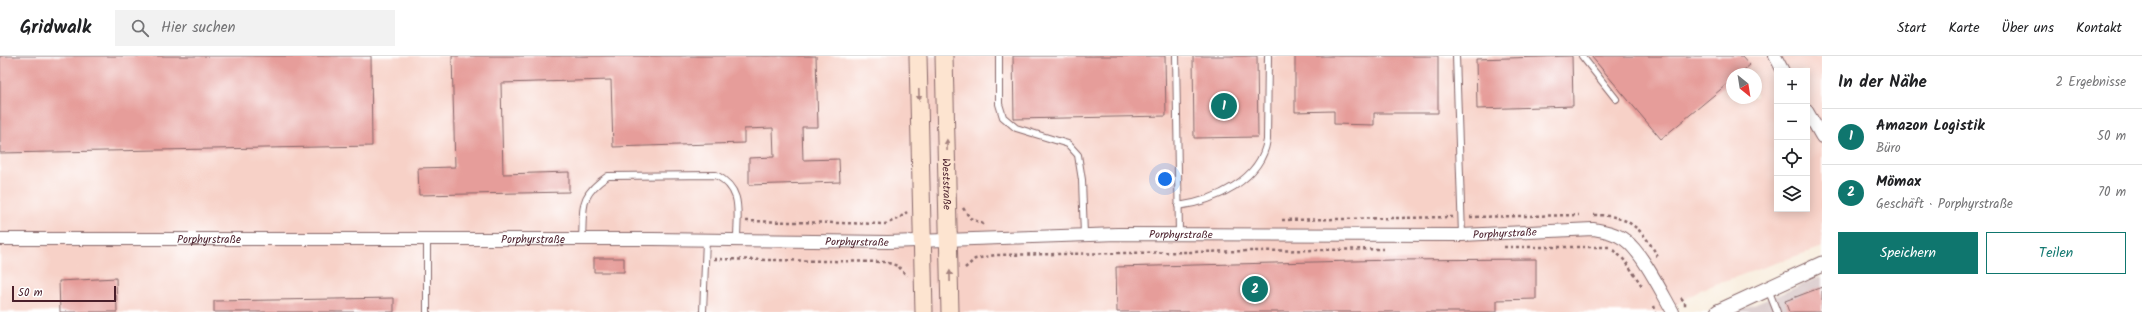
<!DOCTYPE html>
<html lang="de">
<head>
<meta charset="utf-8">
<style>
  body { margin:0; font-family:Kalam,sans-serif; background:#f2f2f2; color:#202124 }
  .controls { position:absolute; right:12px; top:12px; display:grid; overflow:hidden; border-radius:0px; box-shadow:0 2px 10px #0003 }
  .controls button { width:36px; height:36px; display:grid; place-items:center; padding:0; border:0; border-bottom:1px solid #e0e0e0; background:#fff; color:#202124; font:20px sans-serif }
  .compass { position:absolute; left:1726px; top:12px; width:36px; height:36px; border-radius:50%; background:#fff; box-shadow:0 2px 10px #0003; rotate:150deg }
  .scale { position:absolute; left:12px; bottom:10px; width:104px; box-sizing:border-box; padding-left:4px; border:2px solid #4a1f2b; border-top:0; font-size:11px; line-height:14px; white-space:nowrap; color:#4a1f2b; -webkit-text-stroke:3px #fff; paint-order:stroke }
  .you { position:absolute; left:1165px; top:123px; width:14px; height:14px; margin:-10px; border:3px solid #fff; border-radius:50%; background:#1a73e8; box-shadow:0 0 0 6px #1a73e833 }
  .badge { display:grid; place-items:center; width:26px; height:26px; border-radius:50%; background:#0f766e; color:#fff; font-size:13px; font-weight:700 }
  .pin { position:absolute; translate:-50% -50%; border:2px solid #fff; box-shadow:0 1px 4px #0006 }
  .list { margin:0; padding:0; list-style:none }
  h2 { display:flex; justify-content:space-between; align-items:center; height:52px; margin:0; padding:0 16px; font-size:17px }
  h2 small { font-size:13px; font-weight:400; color:#757577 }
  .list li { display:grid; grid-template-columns:26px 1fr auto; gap:12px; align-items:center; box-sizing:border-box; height:56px; padding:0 16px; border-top:1px solid #e0e0e0 }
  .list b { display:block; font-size:15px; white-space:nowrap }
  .list p { margin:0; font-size:13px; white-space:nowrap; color:#757577 }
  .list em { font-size:13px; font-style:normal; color:#757577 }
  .actions { display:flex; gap:8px; padding:12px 16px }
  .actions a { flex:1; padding:9px 0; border:1px solid #0f766e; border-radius:0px; text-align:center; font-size:14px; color:#0f766e }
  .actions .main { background:#0f766e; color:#fff }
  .icon { flex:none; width:22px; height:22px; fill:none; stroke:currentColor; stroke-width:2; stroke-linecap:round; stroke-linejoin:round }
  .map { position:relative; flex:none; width:1822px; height:256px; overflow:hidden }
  header { display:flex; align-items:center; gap:24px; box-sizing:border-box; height:56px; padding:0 20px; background:#fff; border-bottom:1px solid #e0e0e0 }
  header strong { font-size:19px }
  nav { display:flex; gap:22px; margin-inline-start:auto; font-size:14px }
  .search { width:280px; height:36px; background:#f2f2f2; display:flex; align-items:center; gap:10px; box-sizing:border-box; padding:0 14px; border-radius:0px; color:#757577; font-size:15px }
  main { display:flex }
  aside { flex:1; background:#fff }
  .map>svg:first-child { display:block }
  .built { fill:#f7d1c7; fill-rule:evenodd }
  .industrial { fill:#d2bfc0 }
  .building { fill:#e69d9a }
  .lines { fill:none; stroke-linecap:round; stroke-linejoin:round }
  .service-casing { stroke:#876769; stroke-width:8 }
  .minor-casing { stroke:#876769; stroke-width:14 }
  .tertiary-casing { stroke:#876769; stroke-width:17 }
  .secondary-casing { stroke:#876769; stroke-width:19 }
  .path { stroke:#876769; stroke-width:2.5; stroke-dasharray:3 3; stroke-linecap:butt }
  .service { stroke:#fff; stroke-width:6 }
  .minor { stroke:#fff; stroke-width:12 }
  .tertiary { stroke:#fff; stroke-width:15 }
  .secondary { stroke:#fde4d0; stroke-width:17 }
  .oneway { fill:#a4827e }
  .labels { text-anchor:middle; stroke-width:3; stroke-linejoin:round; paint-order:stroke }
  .street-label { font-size:11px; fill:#4a1f2b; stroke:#fff }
</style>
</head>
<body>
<header>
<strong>Gridwalk</strong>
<div class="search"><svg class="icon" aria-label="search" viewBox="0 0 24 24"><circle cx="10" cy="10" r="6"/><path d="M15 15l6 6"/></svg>Hier suchen</div>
<nav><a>Start</a><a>Karte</a><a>Über uns</a><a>Kontakt</a></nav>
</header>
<main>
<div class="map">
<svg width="1822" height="256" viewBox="0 0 1822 256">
  <rect width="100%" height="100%" fill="#fff"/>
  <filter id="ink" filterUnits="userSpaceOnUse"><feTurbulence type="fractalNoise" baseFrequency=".025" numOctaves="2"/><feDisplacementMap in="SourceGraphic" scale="8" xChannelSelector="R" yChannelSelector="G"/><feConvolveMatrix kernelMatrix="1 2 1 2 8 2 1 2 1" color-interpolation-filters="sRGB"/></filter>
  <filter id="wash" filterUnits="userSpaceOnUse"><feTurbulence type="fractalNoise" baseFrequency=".012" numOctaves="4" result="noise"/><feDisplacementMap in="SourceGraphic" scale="16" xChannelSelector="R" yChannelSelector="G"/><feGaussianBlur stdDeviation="0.9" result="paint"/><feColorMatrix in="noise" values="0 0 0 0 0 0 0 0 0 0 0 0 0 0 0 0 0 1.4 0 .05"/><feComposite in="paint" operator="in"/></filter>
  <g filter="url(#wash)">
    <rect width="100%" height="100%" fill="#f8ecdb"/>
    <path class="built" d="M0 0H1822V191L1704 232 1665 256H0ZM1777 15H1807V153H1777ZM1732 18H1756V42H1732Z"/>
    <path class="industrial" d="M1822 221V256H1737L1818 222Z"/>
    <g id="blocks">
      <path class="building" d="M0 0H371L372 90 0 97Z
        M452 0H816L818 71H802L803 104 839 103 840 126 749 129V102L774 101 773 72 744 73V87L613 91 611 24 501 27 503 118 569 116V136L419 139 418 112 455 111Z
        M1013 0H1165L1166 60 1014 63Z
        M1193 0H1257L1258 81 1194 82Z
        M1295 0H1438V57H1374V69L1334 68V55L1295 56Z
        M1572 0 1573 50 1477 53 1476 3Z
        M1591 0H1742L1750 9 1739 18H1732V24L1661 83Z
        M594 202H624V216H594Z
        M1536 203V243L1497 244V256H1117L1116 211 1393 204Z
        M116 222 117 256H60L59 225Z
        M1822 231V256H1789L1785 245Z
        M394 242V256H214V245Z"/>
    </g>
  </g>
  <g filter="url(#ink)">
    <use href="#blocks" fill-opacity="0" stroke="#876769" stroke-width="1"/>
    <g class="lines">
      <defs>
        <path id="service" d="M999 0V48L1003 61 1016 72 1068 88 1078 99 1082 124 1084 179
          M1176 0 1179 177
          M1456 0 1462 179
          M1582 0 1616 43
          M1178 150C1215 145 1261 124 1267 84L1268 0
          M427 183V256
          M582 183C584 151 578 140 608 120L716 119C744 134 737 156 737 184
          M1768 233 1777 256
          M703 256 706 184"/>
        <g id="minor">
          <path d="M1775 0 1783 15"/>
          <path d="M1807 55 1822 81"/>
          <path id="s1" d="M0 183H653L888 186 1118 178 1462 179 1593 173C1604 175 1616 177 1625 184 1642 196 1662 237 1673 256"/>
        </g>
        <path id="tertiary" d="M1718 256 1822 208"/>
        <g id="secondary">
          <path d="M918 0 924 256"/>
          <path id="s2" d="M944 0 950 256"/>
        </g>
      </defs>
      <use href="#service" class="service-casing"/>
      <use href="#minor" class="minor-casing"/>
      <use href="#tertiary" class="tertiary-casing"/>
      <use href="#secondary" class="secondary-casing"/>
      <path class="path" d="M963 152 970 162 985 169
        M1594 159C1629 159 1643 173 1659 203
        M1470 161 1579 159
        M1282 164 1453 161
        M746 165 885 168 898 163 907 156
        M1504 191H1609
        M1614 194 1626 206 1642 230
        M714 203 885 206 898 210 907 220
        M965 212 975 203 995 199 1383 193
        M1681 242 1685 246V252
        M1654 250 1656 256"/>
      <use href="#service" class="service"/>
      <use href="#minor" class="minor"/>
      <use href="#tertiary" class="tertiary"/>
      <use href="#secondary" class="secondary"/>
    </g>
    <defs><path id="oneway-solid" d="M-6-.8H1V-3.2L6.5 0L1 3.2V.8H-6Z"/></defs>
    <g class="oneway">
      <use href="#oneway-solid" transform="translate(919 39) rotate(88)"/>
      <use href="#oneway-solid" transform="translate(947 89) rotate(-91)"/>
      <use href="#oneway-solid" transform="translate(950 220) rotate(-91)"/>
    </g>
  </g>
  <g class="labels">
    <g class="street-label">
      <text dy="4" stroke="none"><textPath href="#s2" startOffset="128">Weststraße</textPath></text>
      <text dy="4" stroke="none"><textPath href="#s1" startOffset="1181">Porphyrstraße</textPath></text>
      <text dy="4" stroke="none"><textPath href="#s1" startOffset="1505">Porphyrstraße</textPath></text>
      <text dy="4" stroke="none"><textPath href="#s1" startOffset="209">Porphyrstraße</textPath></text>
      <text dy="4" stroke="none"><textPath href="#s1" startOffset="533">Porphyrstraße</textPath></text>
      <text dy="4" stroke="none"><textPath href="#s1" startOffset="857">Porphyrstraße</textPath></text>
    </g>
  </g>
</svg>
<div class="controls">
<button>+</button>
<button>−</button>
<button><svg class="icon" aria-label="locate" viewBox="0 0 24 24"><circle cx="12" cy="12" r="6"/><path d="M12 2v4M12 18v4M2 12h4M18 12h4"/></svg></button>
<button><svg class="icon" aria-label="layers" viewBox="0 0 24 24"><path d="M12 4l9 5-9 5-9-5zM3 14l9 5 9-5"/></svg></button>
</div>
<svg class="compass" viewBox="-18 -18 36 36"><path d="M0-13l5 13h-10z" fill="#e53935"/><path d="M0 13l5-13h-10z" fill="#757577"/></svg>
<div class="scale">50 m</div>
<div class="you"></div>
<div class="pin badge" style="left:1224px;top:50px">1</div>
<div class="pin badge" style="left:1255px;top:233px">2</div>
</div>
<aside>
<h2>In der Nähe<small>2 Ergebnisse</small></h2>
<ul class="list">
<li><span class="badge">1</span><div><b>Amazon Logistik</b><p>Büro</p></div><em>50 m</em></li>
<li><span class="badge">2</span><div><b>Mömax</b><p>Geschäft · Porphyrstraße</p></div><em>70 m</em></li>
</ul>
<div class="actions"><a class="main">Speichern</a><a>Teilen</a></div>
</aside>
</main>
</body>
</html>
